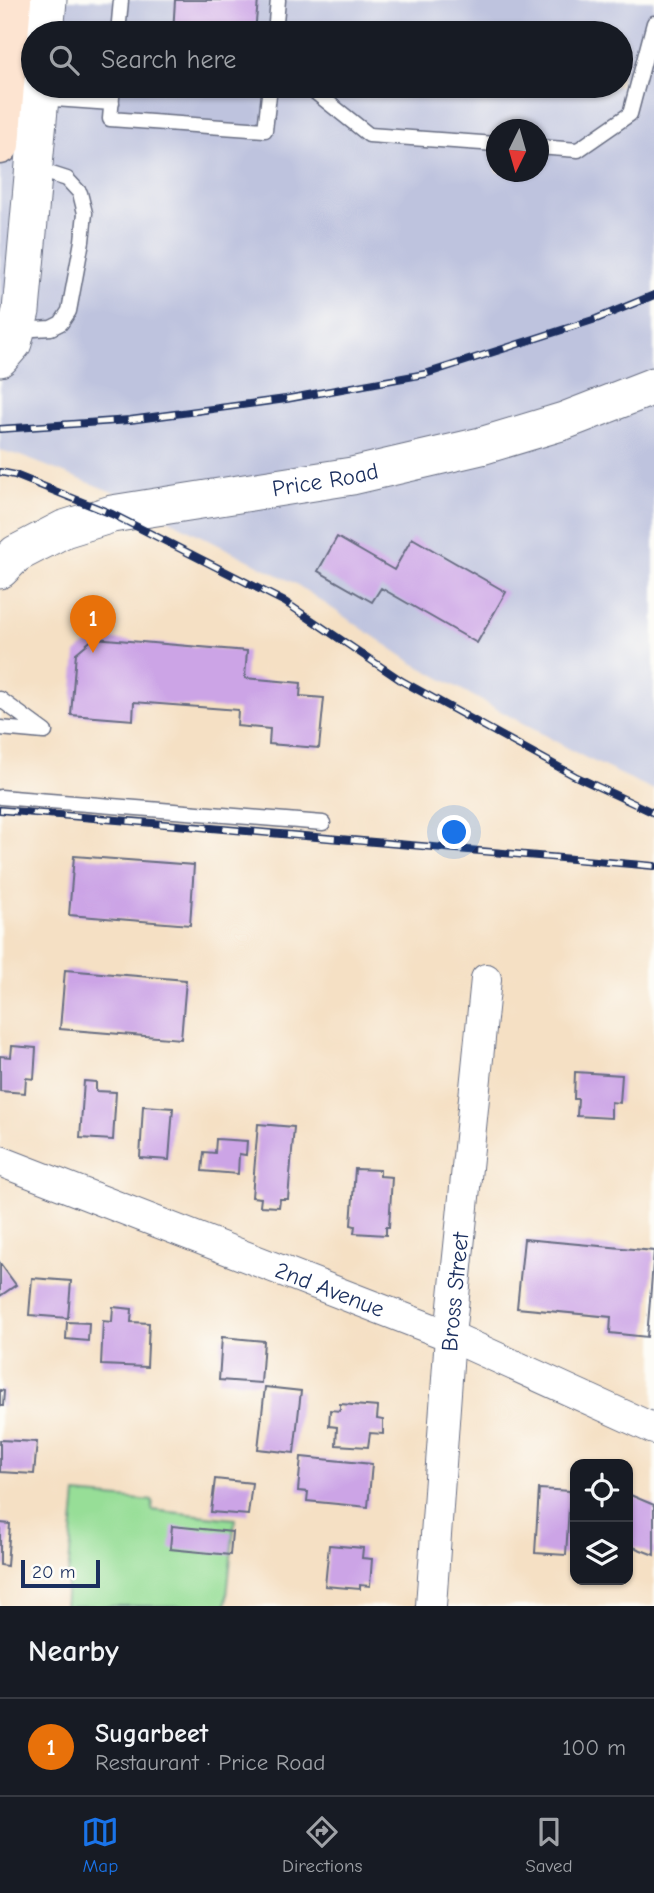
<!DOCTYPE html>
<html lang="en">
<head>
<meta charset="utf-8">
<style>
  body { margin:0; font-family:"Comic Neue",sans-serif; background:#242831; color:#f1f3f6 }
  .controls { position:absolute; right:21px; bottom:21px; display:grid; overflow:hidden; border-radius:14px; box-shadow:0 2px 5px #0004 }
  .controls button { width:63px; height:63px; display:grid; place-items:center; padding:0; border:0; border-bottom:2px solid #363941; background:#171b24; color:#f1f3f6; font:35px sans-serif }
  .compass { position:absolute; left:486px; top:119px; width:63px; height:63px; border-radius:50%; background:#171b24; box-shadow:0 2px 5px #0004; rotate:185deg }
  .scale { position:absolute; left:21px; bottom:18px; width:79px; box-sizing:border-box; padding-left:7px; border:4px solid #1b2f5e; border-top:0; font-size:19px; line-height:24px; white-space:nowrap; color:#1b2f5e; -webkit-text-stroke:5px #fdfcf7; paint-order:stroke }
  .you { position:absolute; left:455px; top:833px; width:24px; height:24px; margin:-18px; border:5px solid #fff; border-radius:50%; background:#1a73e8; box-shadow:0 0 0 10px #1a73e833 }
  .badge { display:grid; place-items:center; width:46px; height:46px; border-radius:50%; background:#1a73e8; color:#fff; font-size:23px; font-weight:700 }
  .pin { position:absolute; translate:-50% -58px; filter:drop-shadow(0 2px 4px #0008) }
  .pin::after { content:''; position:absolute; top:37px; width:24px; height:21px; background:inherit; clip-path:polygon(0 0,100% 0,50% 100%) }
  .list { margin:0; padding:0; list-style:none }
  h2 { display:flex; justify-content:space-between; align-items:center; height:91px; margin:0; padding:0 28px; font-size:30px }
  h2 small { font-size:23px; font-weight:400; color:#9ea1a6 }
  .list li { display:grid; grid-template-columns:46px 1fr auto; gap:21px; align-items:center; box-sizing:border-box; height:98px; padding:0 28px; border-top:2px solid #363941 }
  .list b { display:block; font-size:26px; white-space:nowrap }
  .list p { margin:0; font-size:23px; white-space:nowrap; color:#9ea1a6 }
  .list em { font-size:23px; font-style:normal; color:#9ea1a6 }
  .icon { flex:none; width:38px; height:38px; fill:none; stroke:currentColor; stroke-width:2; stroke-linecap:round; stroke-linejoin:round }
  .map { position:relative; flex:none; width:654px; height:1606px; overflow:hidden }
  .search { position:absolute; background:#171b24; box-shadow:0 2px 5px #0004; left:21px; right:21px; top:21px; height:77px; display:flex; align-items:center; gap:18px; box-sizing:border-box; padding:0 24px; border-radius:38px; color:#9ea1a6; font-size:26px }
  .sheet { height:189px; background:#171b24 }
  nav { display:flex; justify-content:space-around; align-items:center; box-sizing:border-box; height:98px; border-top:2px solid #363941; background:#171b24; font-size:19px; color:#9ea1a6 }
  nav a { display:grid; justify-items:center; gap:4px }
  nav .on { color:#1a73e8 }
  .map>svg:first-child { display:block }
  .industrial { fill:#bec3de; fill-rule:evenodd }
  .green { fill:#97de97; stroke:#59867a; stroke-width:2 }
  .building { fill:#cca4e6 }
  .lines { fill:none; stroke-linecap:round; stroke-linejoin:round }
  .service-casing { stroke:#676d82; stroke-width:17 }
  .minor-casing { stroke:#676d82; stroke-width:32 }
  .tertiary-casing { stroke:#676d82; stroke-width:39 }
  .secondary-casing { stroke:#676d82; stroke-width:41 }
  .service { stroke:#fff; stroke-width:14 }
  .minor { stroke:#fff; stroke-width:30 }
  .tertiary { stroke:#fff; stroke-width:37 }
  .secondary { stroke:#fde4d1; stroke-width:38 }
  .rail-casing { stroke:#1b2f5e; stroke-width:8 }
  .rail { stroke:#fdfcf7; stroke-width:5; stroke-dasharray:16; stroke-linecap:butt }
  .labels { text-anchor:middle; stroke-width:6; stroke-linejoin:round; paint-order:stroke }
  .street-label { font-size:23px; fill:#1b2f5e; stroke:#fdfcf7 }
</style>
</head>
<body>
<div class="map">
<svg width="654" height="1606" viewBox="0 0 654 1606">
  <rect width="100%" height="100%" fill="#fdfcf7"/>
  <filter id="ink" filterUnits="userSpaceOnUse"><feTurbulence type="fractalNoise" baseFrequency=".0143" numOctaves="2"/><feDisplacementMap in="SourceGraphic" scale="14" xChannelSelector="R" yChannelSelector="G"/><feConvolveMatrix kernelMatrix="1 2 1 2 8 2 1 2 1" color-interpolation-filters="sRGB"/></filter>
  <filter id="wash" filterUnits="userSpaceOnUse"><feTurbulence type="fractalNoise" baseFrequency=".00686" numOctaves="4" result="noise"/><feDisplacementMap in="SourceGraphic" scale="28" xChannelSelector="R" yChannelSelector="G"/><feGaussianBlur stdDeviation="1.57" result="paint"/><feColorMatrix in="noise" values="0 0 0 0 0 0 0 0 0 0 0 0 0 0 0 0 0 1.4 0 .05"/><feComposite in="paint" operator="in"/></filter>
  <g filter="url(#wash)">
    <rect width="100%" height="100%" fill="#f5e0c4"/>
    <path class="industrial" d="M0 0H654V790L584 757 413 663 296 584 120 495 21 456 0 450ZM33 33H621V86H33ZM496 130H538V172H496Z"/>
    <path class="green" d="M76 1494 153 1501 152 1510 235 1519 226 1606H65Z"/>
    <g id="blocks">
      <path class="building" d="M175 0H258L255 33H173Z
        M337 537 394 570 412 538 506 592 477 643 381 588 372 602 318 571Z
        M94 638 247 651 245 678 301 683 300 696 324 698 319 748 269 744 270 729 237 726 238 710 134 702 133 720 71 715 76 653Z
        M74 856 194 865 190 925 69 915Z
        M65 970 186 980 181 1039 60 1029Z
        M12 1046 36 1048 34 1079 26 1078 25 1093 0 1091V1056L11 1057Z
        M575 1072 622 1075 620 1103 611 1102V1118L577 1116 578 1099H574Z
        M84 1081 96 1082V1091L116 1092 113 1140 80 1138Z
        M143 1106 173 1108 169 1160 140 1158Z
        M258 1124 294 1127 288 1199H280L279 1207 260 1206 261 1198 252 1197Z
        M216 1139 247 1141 246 1155 239 1154 238 1174 202 1171 204 1152 215 1153Z
        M355 1169 380 1170V1176L392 1177 389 1227H386V1235L354 1233 355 1226 351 1225Z
        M524 1239 654 1251 647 1337 610 1333 611 1317 517 1308Z
        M0 1263 16 1285 0 1296Z
        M32 1278 71 1281 68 1318 29 1315Z
        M113 1307 132 1309 131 1322 149 1323 147 1367 101 1365 103 1321 112 1322Z
        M67 1322 89 1323 88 1341 66 1339Z
        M222 1337 264 1341 261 1383 219 1380Z
        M265 1387 301 1391 294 1453 258 1449Z
        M0 1390 4 1391 3 1406H0Z
        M340 1404 378 1407 377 1419 383 1420V1434L370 1433 368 1447 336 1445 337 1427 329 1426 330 1410 340 1411Z
        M0 1440 37 1442 34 1474 0 1472Z
        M301 1457 372 1464 368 1507 307 1501 308 1492 298 1491Z
        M215 1479 252 1483 248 1515 211 1512Z
        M539 1489 570 1491 566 1555 535 1553Z
        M628 1494 654 1505V1555L628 1545Z
        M0 1523 10 1524 7 1566 0 1565Z
        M172 1526 232 1532 230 1555 170 1549Z
        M329 1545 363 1548 362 1558 372 1559 370 1586 360 1585V1589L325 1586Z"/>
    </g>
  </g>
  <g filter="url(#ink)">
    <use href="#blocks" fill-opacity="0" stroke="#676d82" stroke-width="2"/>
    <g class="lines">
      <defs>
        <path id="service" d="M118 33 121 0
          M275 33 278 0
          M113 86 110 119 265 130 270 86
          M288 86 310 88 369 135 496 144
          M40 98 112 103
          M538 147 578 150 630 114 654 23
          M17 330 51 328 61 323 69 311 82 241 85 213 80 193 67 179 36 169
          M0 699 45 732
          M0 728 44 732
          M0 797 323 823"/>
        <g id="minor">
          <path id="s1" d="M0 1161 450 1336 654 1429"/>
          <path id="s2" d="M431 1606 450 1336 486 979"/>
        </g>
        <g id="tertiary">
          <path d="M45 33 48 0"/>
          <path d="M0 358 13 343 21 311 41 86"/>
          <path id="s3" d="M0 570 16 554 64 529 112 514 352 476 481 446 564 421 654 386"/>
        </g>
        <path id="secondary" d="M0 145 12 0"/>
      </defs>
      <use href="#service" class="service-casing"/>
      <use href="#minor" class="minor-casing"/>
      <use href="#tertiary" class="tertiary-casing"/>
      <use href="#secondary" class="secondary-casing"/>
      <use href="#service" class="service"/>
      <use href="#minor" class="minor"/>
      <use href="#tertiary" class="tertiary"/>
      <use href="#secondary" class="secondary"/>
      <defs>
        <path id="rail" d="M0 429 130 420 286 399 425 374 596 319 654 295
          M0 472 15 475 112 514 285 602 402 681 575 776 654 813
          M0 810 654 866"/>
      </defs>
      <use href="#rail" class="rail-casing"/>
      <use href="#rail" class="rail"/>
    </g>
  </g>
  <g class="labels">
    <g class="street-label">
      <text dy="8" stroke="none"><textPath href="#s3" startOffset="343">Price Road</textPath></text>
      <text dy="8" stroke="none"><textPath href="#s1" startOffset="354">2nd Avenue</textPath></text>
      <text dy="8" stroke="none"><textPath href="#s2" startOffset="315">Bross Street</textPath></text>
    </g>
  </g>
</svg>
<div class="controls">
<button><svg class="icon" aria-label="locate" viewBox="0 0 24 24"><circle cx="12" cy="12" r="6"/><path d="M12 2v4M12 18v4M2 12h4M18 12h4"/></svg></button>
<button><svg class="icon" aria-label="layers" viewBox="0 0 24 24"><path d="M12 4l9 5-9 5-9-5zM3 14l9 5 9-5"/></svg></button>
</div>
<svg class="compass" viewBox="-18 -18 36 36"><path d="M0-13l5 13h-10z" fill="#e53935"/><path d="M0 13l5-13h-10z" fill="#9ea1a6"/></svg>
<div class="scale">20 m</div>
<div class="you"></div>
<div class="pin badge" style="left:93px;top:653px;background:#e8710a">1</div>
<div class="search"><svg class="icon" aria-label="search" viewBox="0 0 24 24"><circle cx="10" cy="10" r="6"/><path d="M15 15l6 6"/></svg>Search here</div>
</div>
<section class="sheet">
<h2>Nearby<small></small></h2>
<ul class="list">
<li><span class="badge" style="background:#e8710a">1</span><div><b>Sugarbeet</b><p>Restaurant · Price Road</p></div><em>100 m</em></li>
</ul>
</section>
<nav>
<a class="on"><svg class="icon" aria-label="map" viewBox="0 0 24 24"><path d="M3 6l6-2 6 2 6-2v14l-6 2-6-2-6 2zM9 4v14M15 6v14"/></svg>Map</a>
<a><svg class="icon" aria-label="directions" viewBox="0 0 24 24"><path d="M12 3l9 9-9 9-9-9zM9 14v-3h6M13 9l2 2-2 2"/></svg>Directions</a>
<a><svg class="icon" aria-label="saved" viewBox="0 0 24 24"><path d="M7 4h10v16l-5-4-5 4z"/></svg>Saved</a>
</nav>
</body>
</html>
